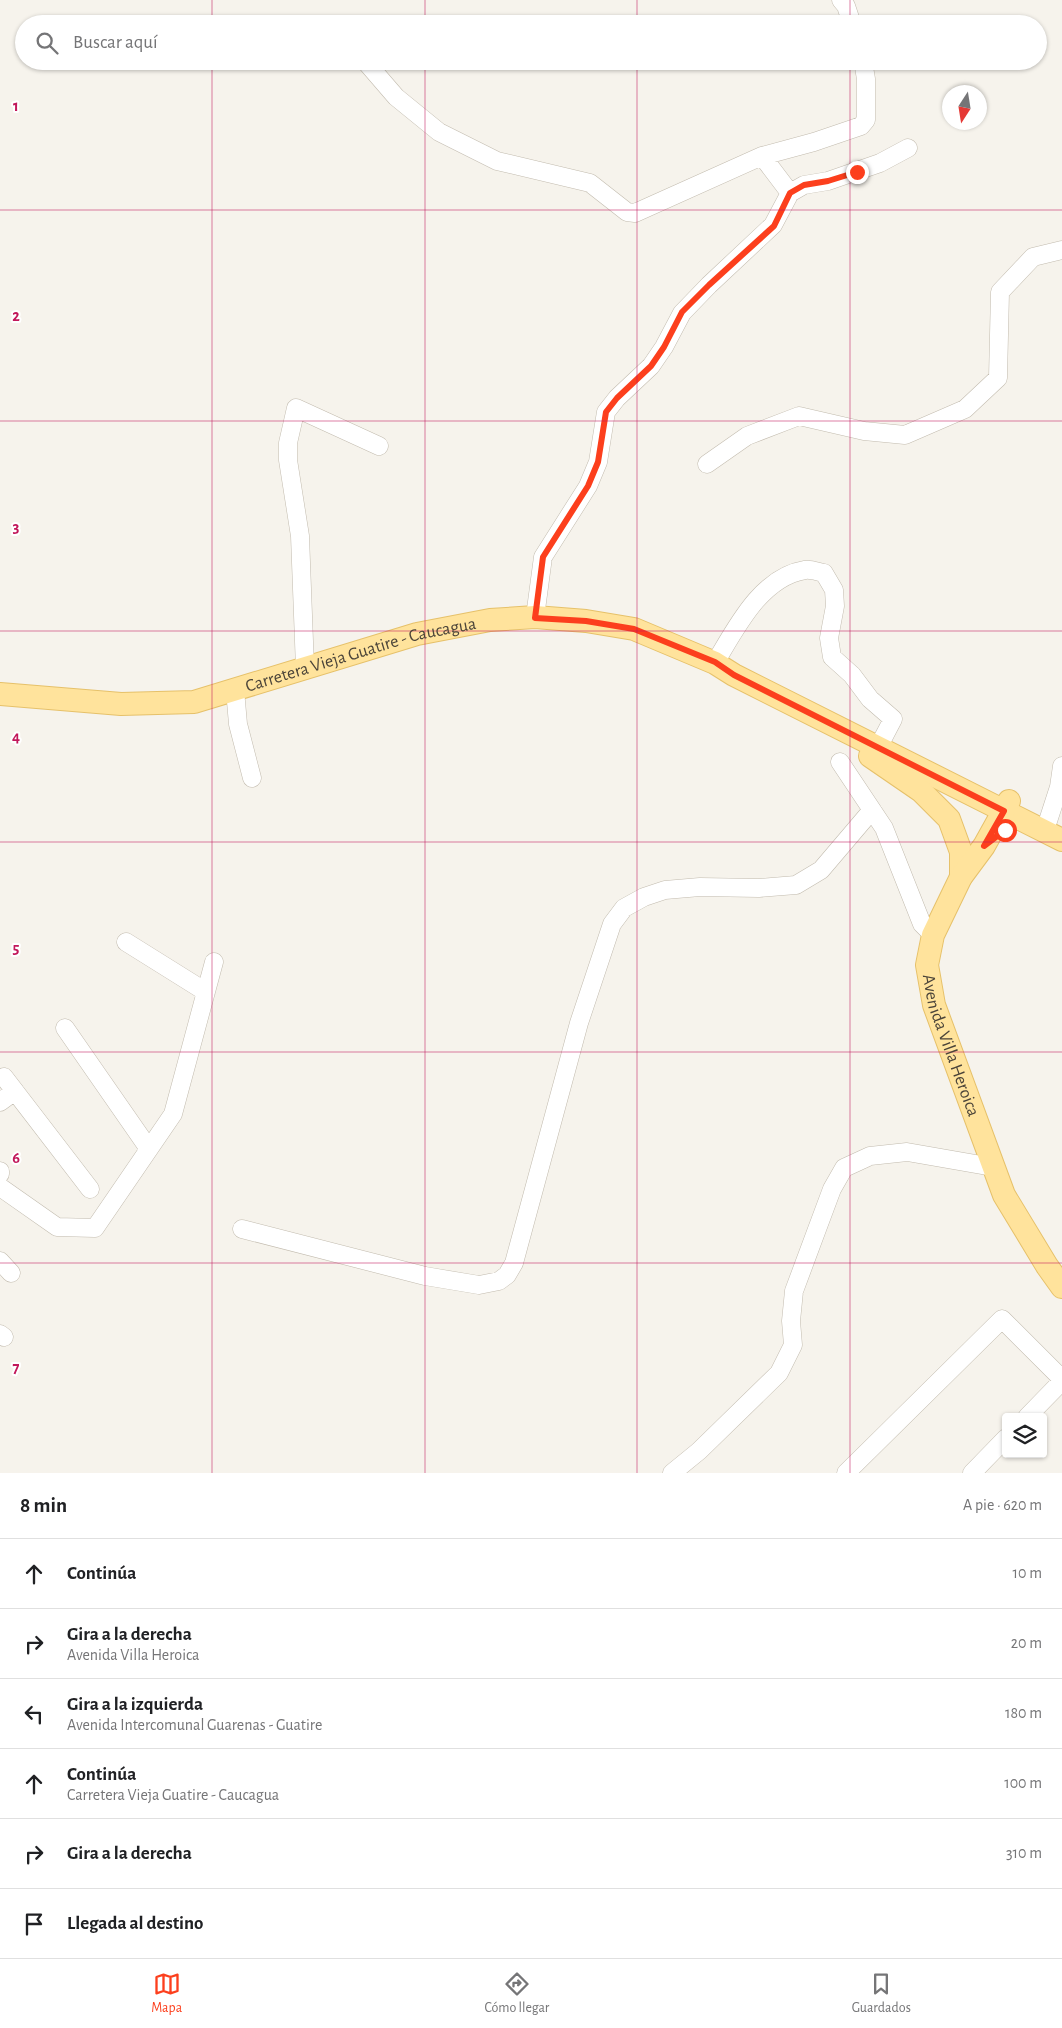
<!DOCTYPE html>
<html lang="es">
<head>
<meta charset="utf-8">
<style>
  body { margin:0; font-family:"Alegreya Sans",sans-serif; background:#f6f6f6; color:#202124 }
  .controls { position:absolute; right:15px; bottom:15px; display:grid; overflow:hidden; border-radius:5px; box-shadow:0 1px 4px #0004 }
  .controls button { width:45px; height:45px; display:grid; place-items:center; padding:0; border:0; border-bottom:1px solid #e0e0e0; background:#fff; color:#202124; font:25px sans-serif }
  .compass { position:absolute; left:942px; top:85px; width:45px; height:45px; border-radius:50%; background:#fff; box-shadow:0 1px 4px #0004; rotate:192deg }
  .stop { position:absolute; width:15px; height:15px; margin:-11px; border:4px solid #fc3f1d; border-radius:50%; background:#fff }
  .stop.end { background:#fc3f1d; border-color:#fff; box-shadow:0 1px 5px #0008 }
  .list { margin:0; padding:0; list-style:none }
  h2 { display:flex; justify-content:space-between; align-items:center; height:65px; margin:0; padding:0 20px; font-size:21px }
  h2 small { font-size:16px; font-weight:400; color:#757577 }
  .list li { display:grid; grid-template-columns:32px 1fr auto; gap:15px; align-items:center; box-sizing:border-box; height:70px; padding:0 20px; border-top:1px solid #e0e0e0 }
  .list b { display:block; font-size:19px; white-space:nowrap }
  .list p { margin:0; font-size:16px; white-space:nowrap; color:#757577 }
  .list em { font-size:16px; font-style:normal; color:#757577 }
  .icon { flex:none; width:28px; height:28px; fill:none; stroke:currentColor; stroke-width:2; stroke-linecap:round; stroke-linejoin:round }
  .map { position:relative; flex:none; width:1062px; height:1473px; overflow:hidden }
  .search { position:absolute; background:#fff; box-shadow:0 1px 4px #0004; left:15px; right:15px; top:15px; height:55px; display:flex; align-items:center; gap:12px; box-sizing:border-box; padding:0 18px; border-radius:28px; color:#757577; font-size:19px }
  .sheet { height:485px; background:#fff }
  nav { display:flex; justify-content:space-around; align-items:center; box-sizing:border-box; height:70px; border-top:1px solid #e0e0e0; background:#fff; font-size:14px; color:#757577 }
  nav a { display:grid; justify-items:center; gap:2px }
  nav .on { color:#fc3f1d }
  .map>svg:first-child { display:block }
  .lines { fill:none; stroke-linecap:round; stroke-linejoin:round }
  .minor-casing { stroke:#c2bbae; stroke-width:19 }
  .major-casing { stroke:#e6c16a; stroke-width:24 }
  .minor { stroke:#fff; stroke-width:18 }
  .major { stroke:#ffe39c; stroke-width:22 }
  .route { stroke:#fc3f1d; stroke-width:6 }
  .grid { fill:none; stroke:#c2185b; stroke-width:1; stroke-opacity:0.55 }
  .labels { text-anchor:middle; stroke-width:4; stroke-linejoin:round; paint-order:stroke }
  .street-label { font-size:18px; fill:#4b4439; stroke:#fff }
  .grid-label { font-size:16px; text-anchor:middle; font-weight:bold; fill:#c2185b; stroke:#fff; stroke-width:4; stroke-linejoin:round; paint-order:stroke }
</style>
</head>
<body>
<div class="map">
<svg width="1062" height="1473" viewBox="0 0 1062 1473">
  <rect width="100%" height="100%" fill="#f6f3ec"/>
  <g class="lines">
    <defs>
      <path id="minor" d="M841 0 846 6 852 24
        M365 61 396 97 439 132 497 161 590 183 627 212 635 213 762 156 814 142 861 126 866 120V79L863 61
        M762 156 790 193
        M707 464 747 436 799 416 864 431 905 435 965 409 998 378 1000 292 1033 257 1062 250
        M535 617 543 557 588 486 598 462 606 412 617 398 651 366 664 347 682 313 709 285 773 225 790 193 804 185 828 181 880 163 908 148
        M715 663C736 628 761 577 805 570 811 569 818 572 824 573L834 590 835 606 829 638 832 657 852 675 870 699 893 719 882 740
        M305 668 300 536 288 460V443L296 408 379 446
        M235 690 238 724 252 778
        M840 762 884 828 922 924 933 935
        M1048 821 1059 787 1062 766
        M126 942 206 992
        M65 1028 149 1149
        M4 1077 90 1189
        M0 1102 15 1091
        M0 1171V1174
        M0 1187 57 1227 95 1228 173 1114 214 962
        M242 1229 425 1276 479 1285 499 1281 507 1275 514 1263 579 1023 612 924 624 908 644 897 665 890 700 887 759 888 796 885 821 870 872 810
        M0 1261 11 1273
        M0 1334 4 1337
        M1027 1417 1062 1381
        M672 1473 699 1451 779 1373 793 1345 791 1321 794 1291 832 1189 844 1168 870 1156 907 1152 993 1167
        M846 1473 1002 1319 1062 1379
        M972 1473 1006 1438"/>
      <g id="major">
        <path id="s1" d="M0 694 121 704 194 702 417 634 490 620 535 617 586 621 634 629 715 663 734 675 1062 840"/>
        <path d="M870 756 921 791 949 819 961 852V877"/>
        <path id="s2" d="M1009 801 984 846 961 877 933 935 927 965 934 1005 1004 1195 1047 1266 1062 1287"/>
      </g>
    </defs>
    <use href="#minor" class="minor-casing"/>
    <use href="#major" class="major-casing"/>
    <use href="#minor" class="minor"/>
    <use href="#major" class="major"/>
  </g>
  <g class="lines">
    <path class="route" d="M857 172 828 181 804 185 790 193 774 226 709 285 682 312 664 347 651 366 617 398 606 412 598 462 588 486 543 557 535 618 586 621 634 629 715 662 734 675 1004 811 984 846 1005 830"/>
  </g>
  <path class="grid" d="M212 0V24M425 0V24M637 0V24M850 0V24M212 61V1473M425 61V1473M637 61V1473M850 61V1473M0 210H1062M0 421H1062M0 631H1062M0 842H1062M0 1052H1062M0 1263H1062"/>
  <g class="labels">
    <g class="street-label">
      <text dy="6" stroke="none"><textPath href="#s1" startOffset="368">Carretera Vieja Guatire - Caucagua</textPath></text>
      <text dy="6" stroke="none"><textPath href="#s2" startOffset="269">Avenida Villa Heroica</textPath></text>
    </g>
  </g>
  <g class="grid-label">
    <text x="16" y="111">1</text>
    <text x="16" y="321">2</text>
    <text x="16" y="532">3</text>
    <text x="16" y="742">4</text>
    <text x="16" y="953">5</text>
    <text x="16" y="1163">6</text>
    <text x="16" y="1373">7</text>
  </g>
</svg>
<div class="controls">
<button><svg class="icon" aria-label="layers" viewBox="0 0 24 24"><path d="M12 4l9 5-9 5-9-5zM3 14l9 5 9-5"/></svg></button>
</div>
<svg class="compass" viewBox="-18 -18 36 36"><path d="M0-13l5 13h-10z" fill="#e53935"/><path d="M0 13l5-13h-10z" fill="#757577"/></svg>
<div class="stop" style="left:1005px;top:830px"></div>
<div class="stop end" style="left:857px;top:172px"></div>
<div class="search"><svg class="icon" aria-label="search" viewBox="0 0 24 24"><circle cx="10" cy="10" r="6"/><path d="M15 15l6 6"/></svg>Buscar aquí</div>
</div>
<section class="sheet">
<h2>8 min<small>A pie · 620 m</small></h2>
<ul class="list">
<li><svg class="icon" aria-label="ahead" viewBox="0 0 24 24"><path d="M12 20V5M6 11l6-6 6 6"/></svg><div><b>Continúa</b></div><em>10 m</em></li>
<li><svg class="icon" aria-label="right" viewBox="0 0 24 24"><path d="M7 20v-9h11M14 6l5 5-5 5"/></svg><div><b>Gira a la derecha</b><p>Avenida Villa Heroica</p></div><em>20 m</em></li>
<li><svg class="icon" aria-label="left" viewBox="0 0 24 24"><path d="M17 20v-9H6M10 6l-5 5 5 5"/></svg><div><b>Gira a la izquierda</b><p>Avenida Intercomunal Guarenas - Guatire</p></div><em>180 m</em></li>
<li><svg class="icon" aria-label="ahead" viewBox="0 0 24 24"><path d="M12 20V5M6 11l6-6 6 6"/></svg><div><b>Continúa</b><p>Carretera Vieja Guatire - Caucagua</p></div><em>100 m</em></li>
<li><svg class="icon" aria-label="right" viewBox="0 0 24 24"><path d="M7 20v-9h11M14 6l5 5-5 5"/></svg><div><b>Gira a la derecha</b></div><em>310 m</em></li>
<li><svg class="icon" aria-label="arrive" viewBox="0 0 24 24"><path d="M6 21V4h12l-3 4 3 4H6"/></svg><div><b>Llegada al destino</b></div></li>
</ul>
</section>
<nav>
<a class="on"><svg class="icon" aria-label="map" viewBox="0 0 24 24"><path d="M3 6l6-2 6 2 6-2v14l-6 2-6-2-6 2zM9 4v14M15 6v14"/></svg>Mapa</a>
<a><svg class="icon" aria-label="directions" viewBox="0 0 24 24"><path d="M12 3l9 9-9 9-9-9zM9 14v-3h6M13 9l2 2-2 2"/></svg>Cómo llegar</a>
<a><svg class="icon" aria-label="saved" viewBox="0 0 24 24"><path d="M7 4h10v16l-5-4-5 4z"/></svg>Guardados</a>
</nav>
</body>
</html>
